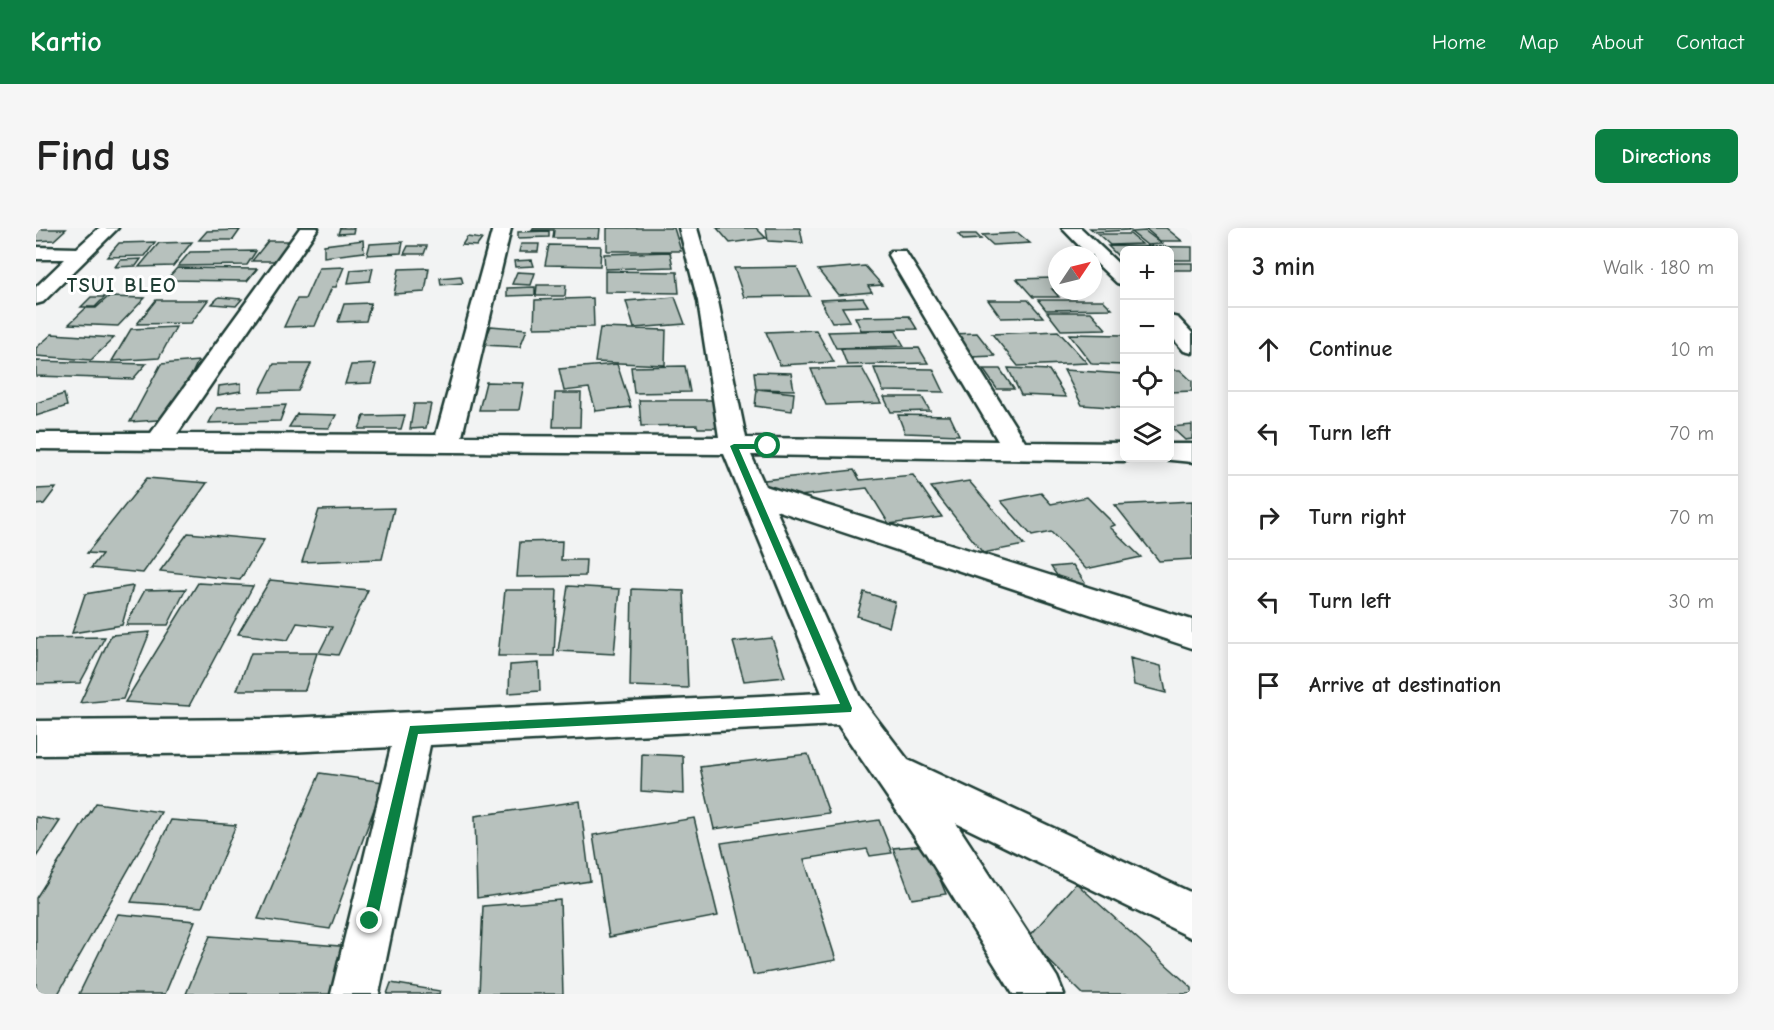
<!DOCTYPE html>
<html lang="en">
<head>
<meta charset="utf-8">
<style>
  body { margin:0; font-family:"Comic Neue",sans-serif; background:#f6f6f6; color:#222 }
  .controls { position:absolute; right:18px; top:18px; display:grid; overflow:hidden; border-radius:9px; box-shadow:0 3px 15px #0003 }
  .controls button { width:54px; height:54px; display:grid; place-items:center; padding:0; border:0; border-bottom:2px solid #e0e0e0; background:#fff; color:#222; font:30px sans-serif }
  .compass { position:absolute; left:1012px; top:18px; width:54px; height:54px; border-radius:50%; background:#fff; box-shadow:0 3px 15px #0003; rotate:55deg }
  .stop { position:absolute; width:18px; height:18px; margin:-14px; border:4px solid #0b8043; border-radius:50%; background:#fff }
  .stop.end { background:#0b8043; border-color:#fff; box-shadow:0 2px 6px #0008 }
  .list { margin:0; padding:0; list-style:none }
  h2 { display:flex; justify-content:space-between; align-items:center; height:78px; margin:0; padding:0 24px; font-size:26px }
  h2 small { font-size:20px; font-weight:400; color:#767676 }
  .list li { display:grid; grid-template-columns:39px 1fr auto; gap:18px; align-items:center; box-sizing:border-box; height:84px; padding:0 24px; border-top:2px solid #e0e0e0 }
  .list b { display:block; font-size:22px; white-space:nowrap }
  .list em { font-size:20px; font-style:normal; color:#767676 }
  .icon { flex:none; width:33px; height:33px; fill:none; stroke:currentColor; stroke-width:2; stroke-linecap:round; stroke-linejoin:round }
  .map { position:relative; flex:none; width:1156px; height:766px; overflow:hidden; border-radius:9px }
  header { display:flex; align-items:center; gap:36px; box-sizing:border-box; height:84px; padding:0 30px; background:#0b8043; color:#fff }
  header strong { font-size:28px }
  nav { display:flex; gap:33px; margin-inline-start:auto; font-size:21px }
  .intro { display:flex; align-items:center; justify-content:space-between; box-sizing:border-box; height:144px; padding:0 36px }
  h1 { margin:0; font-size:42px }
  .button { padding:15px 27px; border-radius:9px; background:#0b8043; color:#fff; font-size:21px; font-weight:700 }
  main { display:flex; gap:36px; padding:0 36px }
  aside { flex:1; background:#fff; border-radius:9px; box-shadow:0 3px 15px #0003 }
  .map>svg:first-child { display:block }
  .building { fill:#b7c1bd; stroke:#1f3d34; stroke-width:1.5 }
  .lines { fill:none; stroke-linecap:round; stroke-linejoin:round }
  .minor-casing { stroke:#1f3d34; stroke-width:5 }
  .minor { fill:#fff; fill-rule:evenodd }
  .route { fill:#0b8043 }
  .labels { text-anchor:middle; stroke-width:6; stroke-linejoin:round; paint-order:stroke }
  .far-district-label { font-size:20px; font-weight:bold; letter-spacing:1.5px; fill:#1f3d34; stroke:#fff }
</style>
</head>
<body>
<header>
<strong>Kartio</strong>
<nav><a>Home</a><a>Map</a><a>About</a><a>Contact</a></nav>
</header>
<div class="intro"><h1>Find us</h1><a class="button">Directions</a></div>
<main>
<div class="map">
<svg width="1156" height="766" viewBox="0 0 1156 766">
  <rect width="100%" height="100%" fill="#f2f3f3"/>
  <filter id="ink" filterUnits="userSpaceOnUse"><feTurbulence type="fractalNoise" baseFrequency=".0167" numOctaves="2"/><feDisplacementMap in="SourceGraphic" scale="12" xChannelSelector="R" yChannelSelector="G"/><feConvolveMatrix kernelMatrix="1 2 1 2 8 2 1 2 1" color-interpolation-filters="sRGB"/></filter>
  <g filter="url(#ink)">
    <path class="building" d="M304 0H318L317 5 302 6Z
      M497 0H564L563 10H517L518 2H496Z
      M571 0H638L645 23H571Z
      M681 0H720L730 10 694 15Z
      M730 0H764L767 15 732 13Z
      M1054 0H1091L1094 2 1059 4Z
      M1109 0H1130L1146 13H1124Z
      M0 1H30L18 12 0 13Z
      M204 2 197 12H163L171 3Z
      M513 3V9L482 10V4Z
      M1109 3 1126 16 1111 17 1095 4Z
      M982 5 994 15 957 17 946 7Z
      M922 6H940L945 11 927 12Z
      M1062 6H1094L1106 16 1074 17Z
      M431 9 446 11 441 18 426 17Z
      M327 12 328 24 288 29V17Z
      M232 13H255L240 33H216Z
      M119 14 109 28 71 29 83 15Z
      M156 14 137 38 103 39 123 15Z
      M367 14 365 25 331 27 334 16Z
      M485 16H503L502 24H483Z
      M513 17 565 18 564 38 509 37Z
      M372 18H391L388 26H368Z
      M1072 18 1156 19V32H1134V22H1088V31H1085Z
      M220 23 211 37 142 38 154 24Z
      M634 24 637 39 569 41 568 26Z
      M105 31 100 38 79 39 84 32Z
      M496 32 498 38 479 39 478 33Z
      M1134 35H1156V42H1134Z
      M829 38 846 57 832 58 836 64 802 67 782 42Z
      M308 39 300 59H296L279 98 248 99 261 71H269L283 40Z
      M761 39 774 68 708 69 698 40Z
      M141 40 221 41 211 53 130 52Z
      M337 40 334 53 312 55 315 42Z
      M393 40 389 64 358 66 363 41Z
      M569 43 641 44 643 65 569 64Z
      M481 44 499 45 495 57 476 56Z
      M425 48 427 55 405 57 404 50Z
      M1017 50 1021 55V61H1016L1023 69H997L981 51Z
      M501 57H530L529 68H500Z
      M499 59V67L471 68V60Z
      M55 69H69L59 79H45Z
      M72 69 109 70 82 98 33 96 50 80H60Z
      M183 69 206 71 200 78 176 76Z
      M639 69 649 96 598 100 590 73Z
      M557 70 558 99 498 100 499 72Z
      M827 70 832 78 806 79 814 93 796 94 784 72Z
      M120 72H172L155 95 101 96Z
      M952 72H992L1007 89 965 90Z
      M1002 72H1067L1076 81 1010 82Z
      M335 75 330 93 302 94 308 76Z
      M1011 84H1055L1070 101 1025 102Z
      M873 88 881 101 825 102 819 89Z
      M455 98 491 101 484 119 447 117Z
      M140 99 123 130 76 133 95 101Z
      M564 100 630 102 629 137 559 134Z
      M780 102 798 134 744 137 730 104Z
      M859 102 868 118 800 120 792 104Z
      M1022 103 1051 135 982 138 956 106Z
      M941 105 959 128 934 129 917 106Z
      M16 106 78 110 55 132 0 128V120Z
      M1033 106 1088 107V137L1056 136Z
      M883 120 892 135 811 137 805 121Z
      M0 133 110 136 97 151 0 148Z
      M162 133 135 191 94 194 125 136Z
      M238 136H275L262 163 224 164Z
      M340 136 335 155 309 156 315 137Z
      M581 136 595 179 560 183 553 160 528 163 523 141Z
      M649 138 654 164 598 165 595 139Z
      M826 140 845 175 790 177 775 141Z
      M838 140 897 141 908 164 847 163Z
      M972 140 1013 142 1030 169 985 167Z
      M947 141H964L978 161H961Z
      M1028 142 1088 146V180L1046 177Z
      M1134 142H1144L1156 153V163L1134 164Z
      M718 144 755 145 758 162 720 161Z
      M450 154 488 155 483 182H443Z
      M205 155V163L182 167 183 158Z
      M721 161 758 165 756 183 719 178Z
      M519 165H545L544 199H517Z
      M28 166 31 178 0 188V175Z
      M848 169H886L894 183 855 184Z
      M603 172H677L683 200H662L661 197 605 198Z
      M378 176H395L390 200 374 201Z
      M250 177 244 193 173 195 181 180Z
      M261 186 300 187 293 200 253 199Z
      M369 187 365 201H323L328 188Z
      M862 187 914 188 923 207 869 205Z
      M1156 197V211L1149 212 1135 199Z
      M818 242 824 252 877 247 906 289 853 296 831 260 729 272 720 253Z
      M111 250 171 255 107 345 55 340 66 326 51 325Z
      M933 253 988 317 947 325 895 259Z
      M20 260 8 276 0 277V261Z
      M1005 265 1015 276 1051 269 1079 297 1074 299 1105 329 1050 341 1015 304 996 308 965 273Z
      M1156 273V331L1123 333 1079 277Z
      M358 280 346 331 266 334 283 282Z
      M152 305 228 312 204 352 124 343Z
      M526 313 525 332H550L549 348 481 349 484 314Z
      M1037 337 1051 358 1029 359 1015 339Z
      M234 352 332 362 302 427 283 425 296 399 261 395 252 412 202 406Z
      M162 355 217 358 153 478 89 474Z
      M97 358 86 397 36 405 49 366Z
      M532 358 584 361 578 426 522 423Z
      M150 361 132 397H90L109 362Z
      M596 361 648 363 652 460 594 458Z
      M469 362H521L518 428H462Z
      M828 364 859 374 853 399 821 388Z
      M114 404 87 471 44 475 75 407Z
      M69 409 44 455 0 456V410Z
      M736 410 749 449 708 453 697 414Z
      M215 425H281L269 462H201Z
      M1094 430 1125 438 1130 465 1098 457Z
      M503 435 504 463 473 465 474 437Z
      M606 526 647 528 648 566 605 563Z
      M772 526 793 585 678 601 664 539Z
      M284 545 348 554 294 701 222 691Z
      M544 573 554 653 441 670 439 588Z
      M60 575 125 584 22 766H0V670Z
      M0 589 24 593 0 629Z
      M658 590 682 688 573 709 557 607Z
      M135 592 200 597 166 679 95 674Z
      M843 592 856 625 834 628 831 621 768 631 800 732 717 747 685 615Z
      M890 617 910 666 876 671 857 620Z
      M1040 655 1156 760V766H1047L991 711Z
      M524 672 527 766H443L447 678Z
      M82 686 159 693 129 766H43Z
      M174 708 316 719 302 766H150Z
      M355 755 404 763 403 766H351Z"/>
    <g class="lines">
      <defs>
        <path id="minor" d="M63 0H82L7 74 0 76V59L29 31H0V19L41 20Z
          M264 0H282L141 206 400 207 457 0H475L426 208 683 209 662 73 643 0H661L682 73 710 210 962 213 852 27 855 23H869L989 214 1088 215V230H1097L1088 233 715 227 729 258 1156 392V420L740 282 824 469 872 532 1156 665V710L920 595 1021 749 1028 766H977L889 624 802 497 394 517 343 766H295L355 519 230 525 0 527V493L230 491 786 465 688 226 0 221V205H115Z
          M1026 0H1045L1088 41V57L1081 55 1057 32V27H1052Z
          M1134 88 1142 90 1156 105V125L1148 123 1134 107Z
          M1134 216H1156V234L1125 231 1123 230H1134Z"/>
      </defs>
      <use href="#minor" class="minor-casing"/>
      <use href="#minor" class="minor"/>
    </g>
  </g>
  <path class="route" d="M698 216H732L736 218 732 221H703L816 480 815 484 382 506 341 693 339 698 334 700 329 698 327 693 374 498 804 476 694 218Z"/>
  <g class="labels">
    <g class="far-district-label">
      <text x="86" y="64">TSUI BLEO</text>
    </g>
  </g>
</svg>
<div class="controls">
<button>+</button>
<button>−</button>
<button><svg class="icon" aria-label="locate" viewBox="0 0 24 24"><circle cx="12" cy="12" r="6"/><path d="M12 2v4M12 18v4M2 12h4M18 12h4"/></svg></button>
<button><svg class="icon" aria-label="layers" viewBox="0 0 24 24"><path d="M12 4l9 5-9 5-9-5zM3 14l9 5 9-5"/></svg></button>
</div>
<svg class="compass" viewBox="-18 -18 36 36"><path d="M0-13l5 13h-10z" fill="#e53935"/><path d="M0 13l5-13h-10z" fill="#767676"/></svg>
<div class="stop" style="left:732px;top:218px"></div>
<div class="stop end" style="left:334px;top:693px"></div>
</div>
<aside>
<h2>3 min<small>Walk · 180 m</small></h2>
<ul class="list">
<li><svg class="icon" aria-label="ahead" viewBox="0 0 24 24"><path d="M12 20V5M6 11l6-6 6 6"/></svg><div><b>Continue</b></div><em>10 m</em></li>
<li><svg class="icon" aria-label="left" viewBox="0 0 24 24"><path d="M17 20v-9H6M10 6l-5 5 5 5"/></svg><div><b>Turn left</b></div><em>70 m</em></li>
<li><svg class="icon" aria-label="right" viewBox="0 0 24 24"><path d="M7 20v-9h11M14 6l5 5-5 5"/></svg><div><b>Turn right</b></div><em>70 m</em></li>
<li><svg class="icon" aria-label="left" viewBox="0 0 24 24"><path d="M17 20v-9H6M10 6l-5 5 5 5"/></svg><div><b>Turn left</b></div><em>30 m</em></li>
<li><svg class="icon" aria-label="arrive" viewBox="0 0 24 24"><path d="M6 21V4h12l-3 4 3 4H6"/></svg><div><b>Arrive at destination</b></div></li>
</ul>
</aside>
</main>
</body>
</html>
